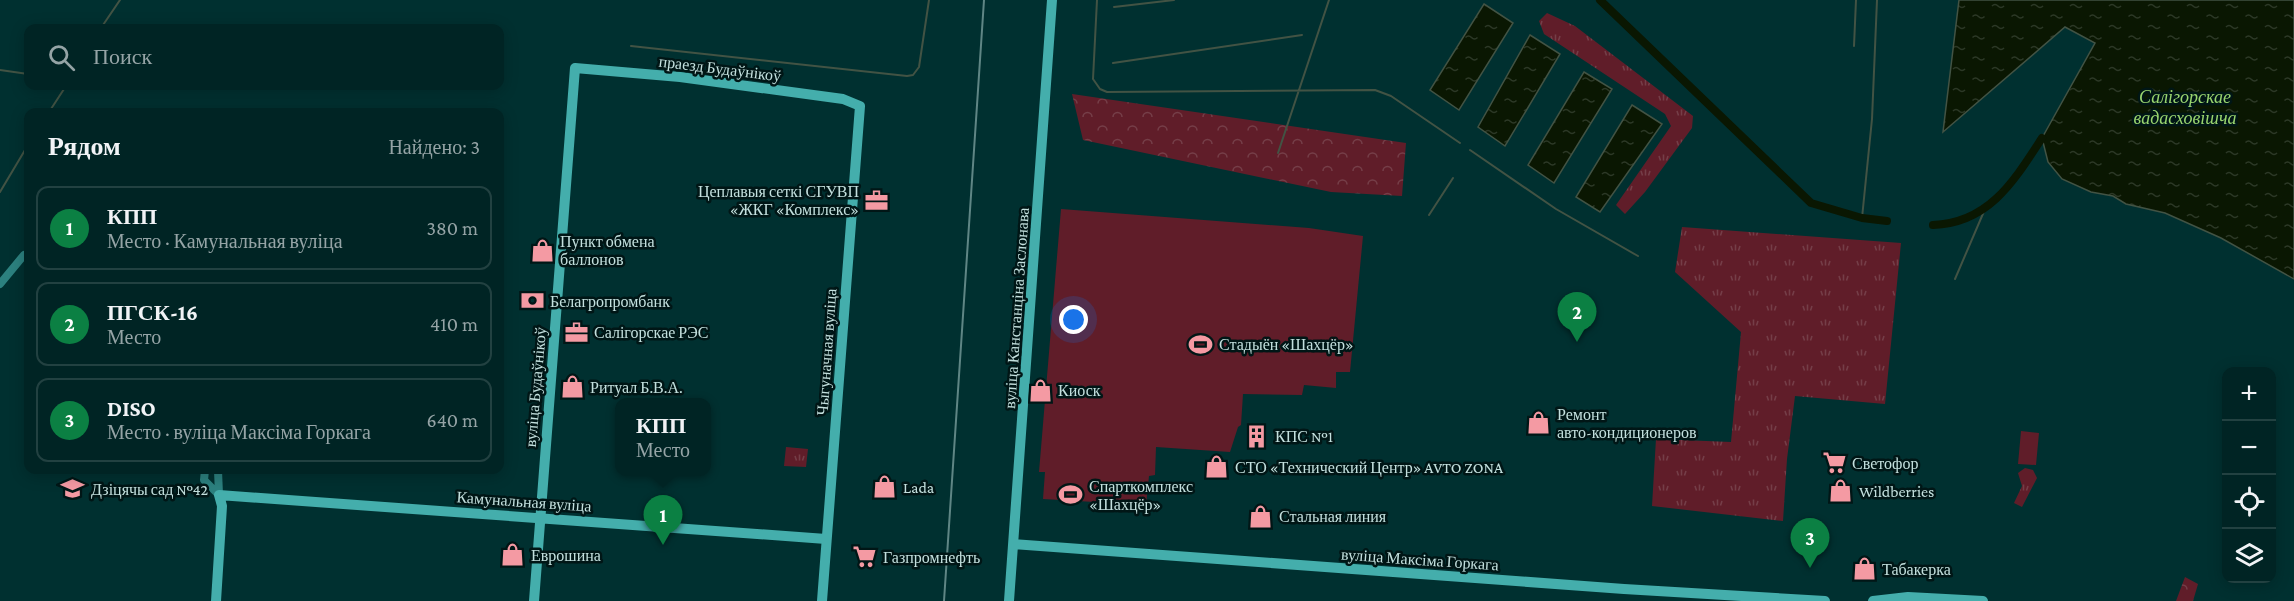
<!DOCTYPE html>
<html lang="ru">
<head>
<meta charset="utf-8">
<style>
  body { margin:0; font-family:"Crimson Pro",serif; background:#0e3031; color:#f1f3f6 }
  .controls { position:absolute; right:18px; bottom:18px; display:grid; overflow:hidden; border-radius:12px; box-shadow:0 3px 15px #0003 }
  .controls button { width:54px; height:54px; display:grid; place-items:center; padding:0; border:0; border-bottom:2px solid #224141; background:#002424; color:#f1f3f6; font:30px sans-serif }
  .you { position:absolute; left:1074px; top:320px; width:21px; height:21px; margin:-15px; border:4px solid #fff; border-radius:50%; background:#1a73e8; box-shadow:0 0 0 9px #1a73e833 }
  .badge { display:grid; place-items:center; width:39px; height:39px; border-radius:50%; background:#0b8043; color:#fff; font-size:20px; font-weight:700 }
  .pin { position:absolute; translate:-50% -50px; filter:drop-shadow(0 2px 3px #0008) }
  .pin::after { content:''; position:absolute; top:32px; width:21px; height:18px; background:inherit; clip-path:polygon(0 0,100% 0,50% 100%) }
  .popup { position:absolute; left:615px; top:398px; width:96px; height:78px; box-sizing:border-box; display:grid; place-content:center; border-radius:12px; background:#002424; filter:drop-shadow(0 2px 4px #0005); font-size:20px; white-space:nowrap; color:#95a4a6 }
  .popup b { font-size:22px; color:#f1f3f6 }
  .popup::after { content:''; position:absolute; left:50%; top:100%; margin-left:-12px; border:12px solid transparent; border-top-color:#002424 }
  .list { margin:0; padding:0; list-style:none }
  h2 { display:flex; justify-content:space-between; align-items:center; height:78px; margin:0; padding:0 24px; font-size:26px }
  h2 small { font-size:20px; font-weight:400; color:#95a4a6 }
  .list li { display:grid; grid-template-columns:39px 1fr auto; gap:18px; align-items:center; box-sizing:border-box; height:84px; margin:0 12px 12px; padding:0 12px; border:2px solid #224141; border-radius:12px }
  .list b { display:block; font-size:22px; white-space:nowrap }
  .list p { margin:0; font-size:20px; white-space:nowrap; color:#95a4a6 }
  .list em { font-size:20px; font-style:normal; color:#95a4a6 }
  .icon { flex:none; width:33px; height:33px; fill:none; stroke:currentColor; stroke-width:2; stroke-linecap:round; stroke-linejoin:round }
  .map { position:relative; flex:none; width:2294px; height:601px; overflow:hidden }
  .search { position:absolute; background:#002424; box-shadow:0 3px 15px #0003; left:24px; top:24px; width:480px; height:66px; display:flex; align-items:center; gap:15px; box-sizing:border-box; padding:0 21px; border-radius:12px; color:#95a4a6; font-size:22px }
  .panel { position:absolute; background:#002424; box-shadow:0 3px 15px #0003; left:24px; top:108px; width:480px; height:366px; border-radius:12px }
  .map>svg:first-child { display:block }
  .grass { fill:url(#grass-tufts) }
  .forest { fill:url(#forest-crowns) }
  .garden { fill:#601d29 }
  .water { fill:url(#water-ripples); stroke:#425344; stroke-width:1.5 }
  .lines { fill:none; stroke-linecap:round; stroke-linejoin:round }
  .stream { stroke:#425344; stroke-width:2 }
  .canal { stroke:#0a1702; stroke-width:8 }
  .street { stroke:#2c817f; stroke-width:8 }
  .secondary { stroke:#44aeac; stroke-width:10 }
  .rail { stroke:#5f8685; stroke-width:2 }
  .labels { text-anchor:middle; stroke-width:5; stroke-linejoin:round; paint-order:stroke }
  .street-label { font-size:16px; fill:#c3e0de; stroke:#001616 }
  .poi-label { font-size:16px; fill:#c3e0de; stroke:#001616; text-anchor:start }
  .water-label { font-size:18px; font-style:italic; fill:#99d56f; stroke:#001616 }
</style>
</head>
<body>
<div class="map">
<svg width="2294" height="601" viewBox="0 0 2294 601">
  <defs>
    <pattern id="grass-tufts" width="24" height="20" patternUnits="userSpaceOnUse" patternTransform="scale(1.5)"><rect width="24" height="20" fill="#601d29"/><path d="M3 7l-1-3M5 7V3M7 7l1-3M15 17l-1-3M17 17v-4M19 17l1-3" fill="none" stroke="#753e48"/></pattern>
    <pattern id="forest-crowns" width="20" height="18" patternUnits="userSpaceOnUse" patternTransform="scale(1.5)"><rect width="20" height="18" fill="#601d29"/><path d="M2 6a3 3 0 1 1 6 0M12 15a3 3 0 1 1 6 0" fill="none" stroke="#753e48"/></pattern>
    <pattern id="water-ripples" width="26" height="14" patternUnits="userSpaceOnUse" patternTransform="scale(1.5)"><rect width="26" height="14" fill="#0a1702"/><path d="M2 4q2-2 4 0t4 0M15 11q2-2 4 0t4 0" fill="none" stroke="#2c3826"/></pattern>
  </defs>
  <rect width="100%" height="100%" fill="#003030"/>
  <path class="grass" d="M1547 13 1575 26 1693 116 1692 128 1645 192 1625 214 1616 205 1671 126 1665 114 1544 34 1539 21Z
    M1682 227 1901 243 1885 404 1795 396 1787 459 1783 521 1652 506 1656 439 1731 442 1741 332 1675 272Z
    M786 447 808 449 806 467 784 466Z
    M2025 468 2033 470 2037 478 2022 507 2014 503 2022 486 2018 473Z"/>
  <path class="forest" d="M1072 94 1406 143 1402 196 1331 192 1083 140Z
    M2185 577 2198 584 2193 601H2176Z"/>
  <path class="garden" d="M1061 209 1309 228 1363 236 1350 372H1336V388L1304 385 1302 395 1243 394 1241 425 1238 427 1230 452 1156 447 1155 475 1149 476 1146 505 1043 499 1045 472H1039Z
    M2021 431 2039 433 2036 465 2018 464Z"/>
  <path class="water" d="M1959 0H2294V279L2221 238 2165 213 2126 204 2113 196 2091 192 2062 179 2048 162 2042 138 2095 43 2065 27 1943 132Z
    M1484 4 1513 23 1459 110 1430 90Z
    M1530 35 1560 54 1505 146 1478 127Z
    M1584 72 1612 89 1554 183 1528 165Z
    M1632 105 1662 124 1600 212 1576 197Z"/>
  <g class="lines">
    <path class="stream" d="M1097 0 1093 79 1100 89 1107 92 1375 90 1391 96 1460 143
      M1114 7 1174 0
      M101 28 120 0
      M631 46 907 76 913 75 919 67 929 0
      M1854 46 1856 0
      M1113 63 1302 35
      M0 70 28 74
      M49 112 66 86
      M1470 150 1556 209 1638 256
      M1278 153 1329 0
      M0 192 28 145
      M1429 215 1453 178
      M1862 218 1872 119 1877 0
      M1955 279 1985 209"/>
    <path class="canal" d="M1600 0 1811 203 1862 218 1887 221
      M1933 225C1989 223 2014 181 2042 138"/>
    <path class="street" d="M0 284 24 255
      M205 470 204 480 219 495
      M218 470 219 495"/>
    <path class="secondary" d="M1014 544 1624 589 1825 601
      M216 601 222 506 219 495 826 539
      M534 601 575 68 680 77 843 99 860 106 822 601
      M1009 601 1052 0
      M1873 601 1908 597 1983 601"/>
    <path class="rail" d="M944 601 984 0"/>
  </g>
  <defs>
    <symbol id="office-bare" viewBox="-9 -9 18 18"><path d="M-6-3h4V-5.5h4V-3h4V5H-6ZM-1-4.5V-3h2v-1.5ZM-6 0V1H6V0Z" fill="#f49aa3" stroke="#001616" stroke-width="2.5" paint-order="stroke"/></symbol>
    <symbol id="shop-bare" viewBox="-9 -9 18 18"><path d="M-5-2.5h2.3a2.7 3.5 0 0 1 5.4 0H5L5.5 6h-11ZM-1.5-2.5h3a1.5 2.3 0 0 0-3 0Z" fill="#f49aa3" stroke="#001616" stroke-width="2.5" paint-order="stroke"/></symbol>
    <symbol id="bank-bare" viewBox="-9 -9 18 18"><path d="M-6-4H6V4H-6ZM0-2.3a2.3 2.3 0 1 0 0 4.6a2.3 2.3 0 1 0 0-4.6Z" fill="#f49aa3" stroke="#001616" stroke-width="2.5" paint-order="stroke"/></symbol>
    <symbol id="stadium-bare" viewBox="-9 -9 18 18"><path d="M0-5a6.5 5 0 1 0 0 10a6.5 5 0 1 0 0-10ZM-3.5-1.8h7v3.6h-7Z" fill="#f49aa3" stroke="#001616" stroke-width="2.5" paint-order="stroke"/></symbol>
    <symbol id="building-bare" viewBox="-9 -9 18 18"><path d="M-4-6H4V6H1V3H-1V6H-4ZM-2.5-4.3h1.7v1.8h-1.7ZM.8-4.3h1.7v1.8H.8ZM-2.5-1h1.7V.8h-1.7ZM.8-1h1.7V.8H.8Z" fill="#f49aa3" stroke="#001616" stroke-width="2.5" paint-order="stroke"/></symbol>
    <symbol id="supermarket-bare" viewBox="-9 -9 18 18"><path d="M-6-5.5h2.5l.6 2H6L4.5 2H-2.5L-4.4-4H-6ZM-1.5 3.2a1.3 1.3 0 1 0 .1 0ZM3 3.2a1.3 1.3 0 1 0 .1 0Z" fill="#f49aa3" stroke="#001616" stroke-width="2.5" paint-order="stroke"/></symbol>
    <symbol id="school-bare" viewBox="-9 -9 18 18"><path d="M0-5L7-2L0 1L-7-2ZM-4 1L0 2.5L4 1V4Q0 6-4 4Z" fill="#f49aa3" stroke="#001616" stroke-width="2.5" paint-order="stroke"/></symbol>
  </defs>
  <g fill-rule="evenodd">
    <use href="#office-bare" x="860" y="184" width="33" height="33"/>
    <use href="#shop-bare" x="526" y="234" width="33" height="33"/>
    <use href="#bank-bare" x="516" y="284" width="33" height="33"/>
    <use href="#office-bare" x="560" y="316" width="33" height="33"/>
    <use href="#stadium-bare" x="1184" y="328" width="33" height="33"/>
    <use href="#shop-bare" x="556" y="370" width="33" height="33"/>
    <use href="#shop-bare" x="1024" y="374" width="33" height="33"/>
    <use href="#shop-bare" x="1522" y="406" width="33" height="33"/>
    <use href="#building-bare" x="1240" y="420" width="33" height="33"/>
    <use href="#supermarket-bare" x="1818" y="446" width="33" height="33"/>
    <use href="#shop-bare" x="1200" y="450" width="33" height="33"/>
    <use href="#shop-bare" x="868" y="470" width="33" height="33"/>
    <use href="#school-bare" x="56" y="472" width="33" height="33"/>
    <use href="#shop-bare" x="1824" y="474" width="33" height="33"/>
    <use href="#stadium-bare" x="1054" y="478" width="33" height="33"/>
    <use href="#shop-bare" x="1244" y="500" width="33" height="33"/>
    <use href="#shop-bare" x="496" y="538" width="33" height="33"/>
    <use href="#supermarket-bare" x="848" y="540" width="33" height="33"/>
    <use href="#shop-bare" x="1848" y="552" width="33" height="33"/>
  </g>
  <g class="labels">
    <g class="street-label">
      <text transform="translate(720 68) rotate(7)" y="6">праезд Будаўнікоў</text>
      <text transform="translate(1016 308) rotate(-86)" y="6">вуліца Канстанціна Заслонава</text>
      <text transform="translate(826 352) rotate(-86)" y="6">Чыгуначная вуліца</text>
      <text transform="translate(535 387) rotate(-85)" y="6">вуліца Будаўнікоў</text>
      <text transform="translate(524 501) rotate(4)" y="6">Камунальная вуліца</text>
      <text transform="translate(1420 559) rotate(4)" y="6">вуліца Максіма Горкага</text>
    </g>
    <g class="poi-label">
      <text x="859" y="197" text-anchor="end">Цеплавыя сеткі СГУВП<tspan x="859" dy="18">«ЖКГ «Комплекс»</tspan></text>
      <text x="560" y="247">Пункт обмена<tspan x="560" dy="18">баллонов</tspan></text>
      <text x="550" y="307">Белагропромбанк</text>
      <text x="594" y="338">Салігорскае РЭС</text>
      <text x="1219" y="350">Стадыён «Шахцёр»</text>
      <text x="590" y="393">Ритуал Б.В.А.</text>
      <text x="1058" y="396">Киоск</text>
      <text x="1557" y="420">Ремонт<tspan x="1557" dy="18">авто-кондиционеров</tspan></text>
      <text x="1275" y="442">КПС №1</text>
      <text x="1852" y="469">Светофор</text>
      <text x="1235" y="473">СТО «Технический Центр» AVTO ZONA</text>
      <text x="1089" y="492">Спарткомплекс<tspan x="1089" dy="18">«Шахцёр»</tspan></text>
      <text x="903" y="493">Lada</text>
      <text x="91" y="495">Дзіцячы сад №42</text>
      <text x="1859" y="497">Wildberries</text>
      <text x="1279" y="522">Стальная линия</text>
      <text x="531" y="561">Еврошина</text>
      <text x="883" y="563">Газпромнефть</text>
      <text x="1882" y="575">Табакерка</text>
    </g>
    <g class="water-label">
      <text x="2185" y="103">Салігорскае<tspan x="2185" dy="21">вадасховішча</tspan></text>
    </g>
  </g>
</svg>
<div class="controls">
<button>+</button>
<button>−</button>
<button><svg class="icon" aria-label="locate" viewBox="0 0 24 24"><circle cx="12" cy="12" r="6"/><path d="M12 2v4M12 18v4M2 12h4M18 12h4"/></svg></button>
<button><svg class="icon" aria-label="layers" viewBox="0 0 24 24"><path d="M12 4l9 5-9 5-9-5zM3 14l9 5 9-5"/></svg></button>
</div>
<div class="you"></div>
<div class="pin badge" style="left:663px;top:545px">1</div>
<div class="popup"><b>КПП</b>Место</div>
<div class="pin badge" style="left:1577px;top:342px">2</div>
<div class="pin badge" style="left:1810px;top:568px">3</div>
<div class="search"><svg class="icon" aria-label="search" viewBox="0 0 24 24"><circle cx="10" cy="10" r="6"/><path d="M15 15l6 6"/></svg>Поиск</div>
<section class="panel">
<h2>Рядом<small>Найдено: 3</small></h2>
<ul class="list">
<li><span class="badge">1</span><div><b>КПП</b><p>Место · Камунальная вуліца</p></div><em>380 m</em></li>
<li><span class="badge">2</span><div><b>ПГСК-16</b><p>Место</p></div><em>410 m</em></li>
<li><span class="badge">3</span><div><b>DISO</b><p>Место · вуліца Максіма Горкага</p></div><em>640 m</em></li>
</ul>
</section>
</div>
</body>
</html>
